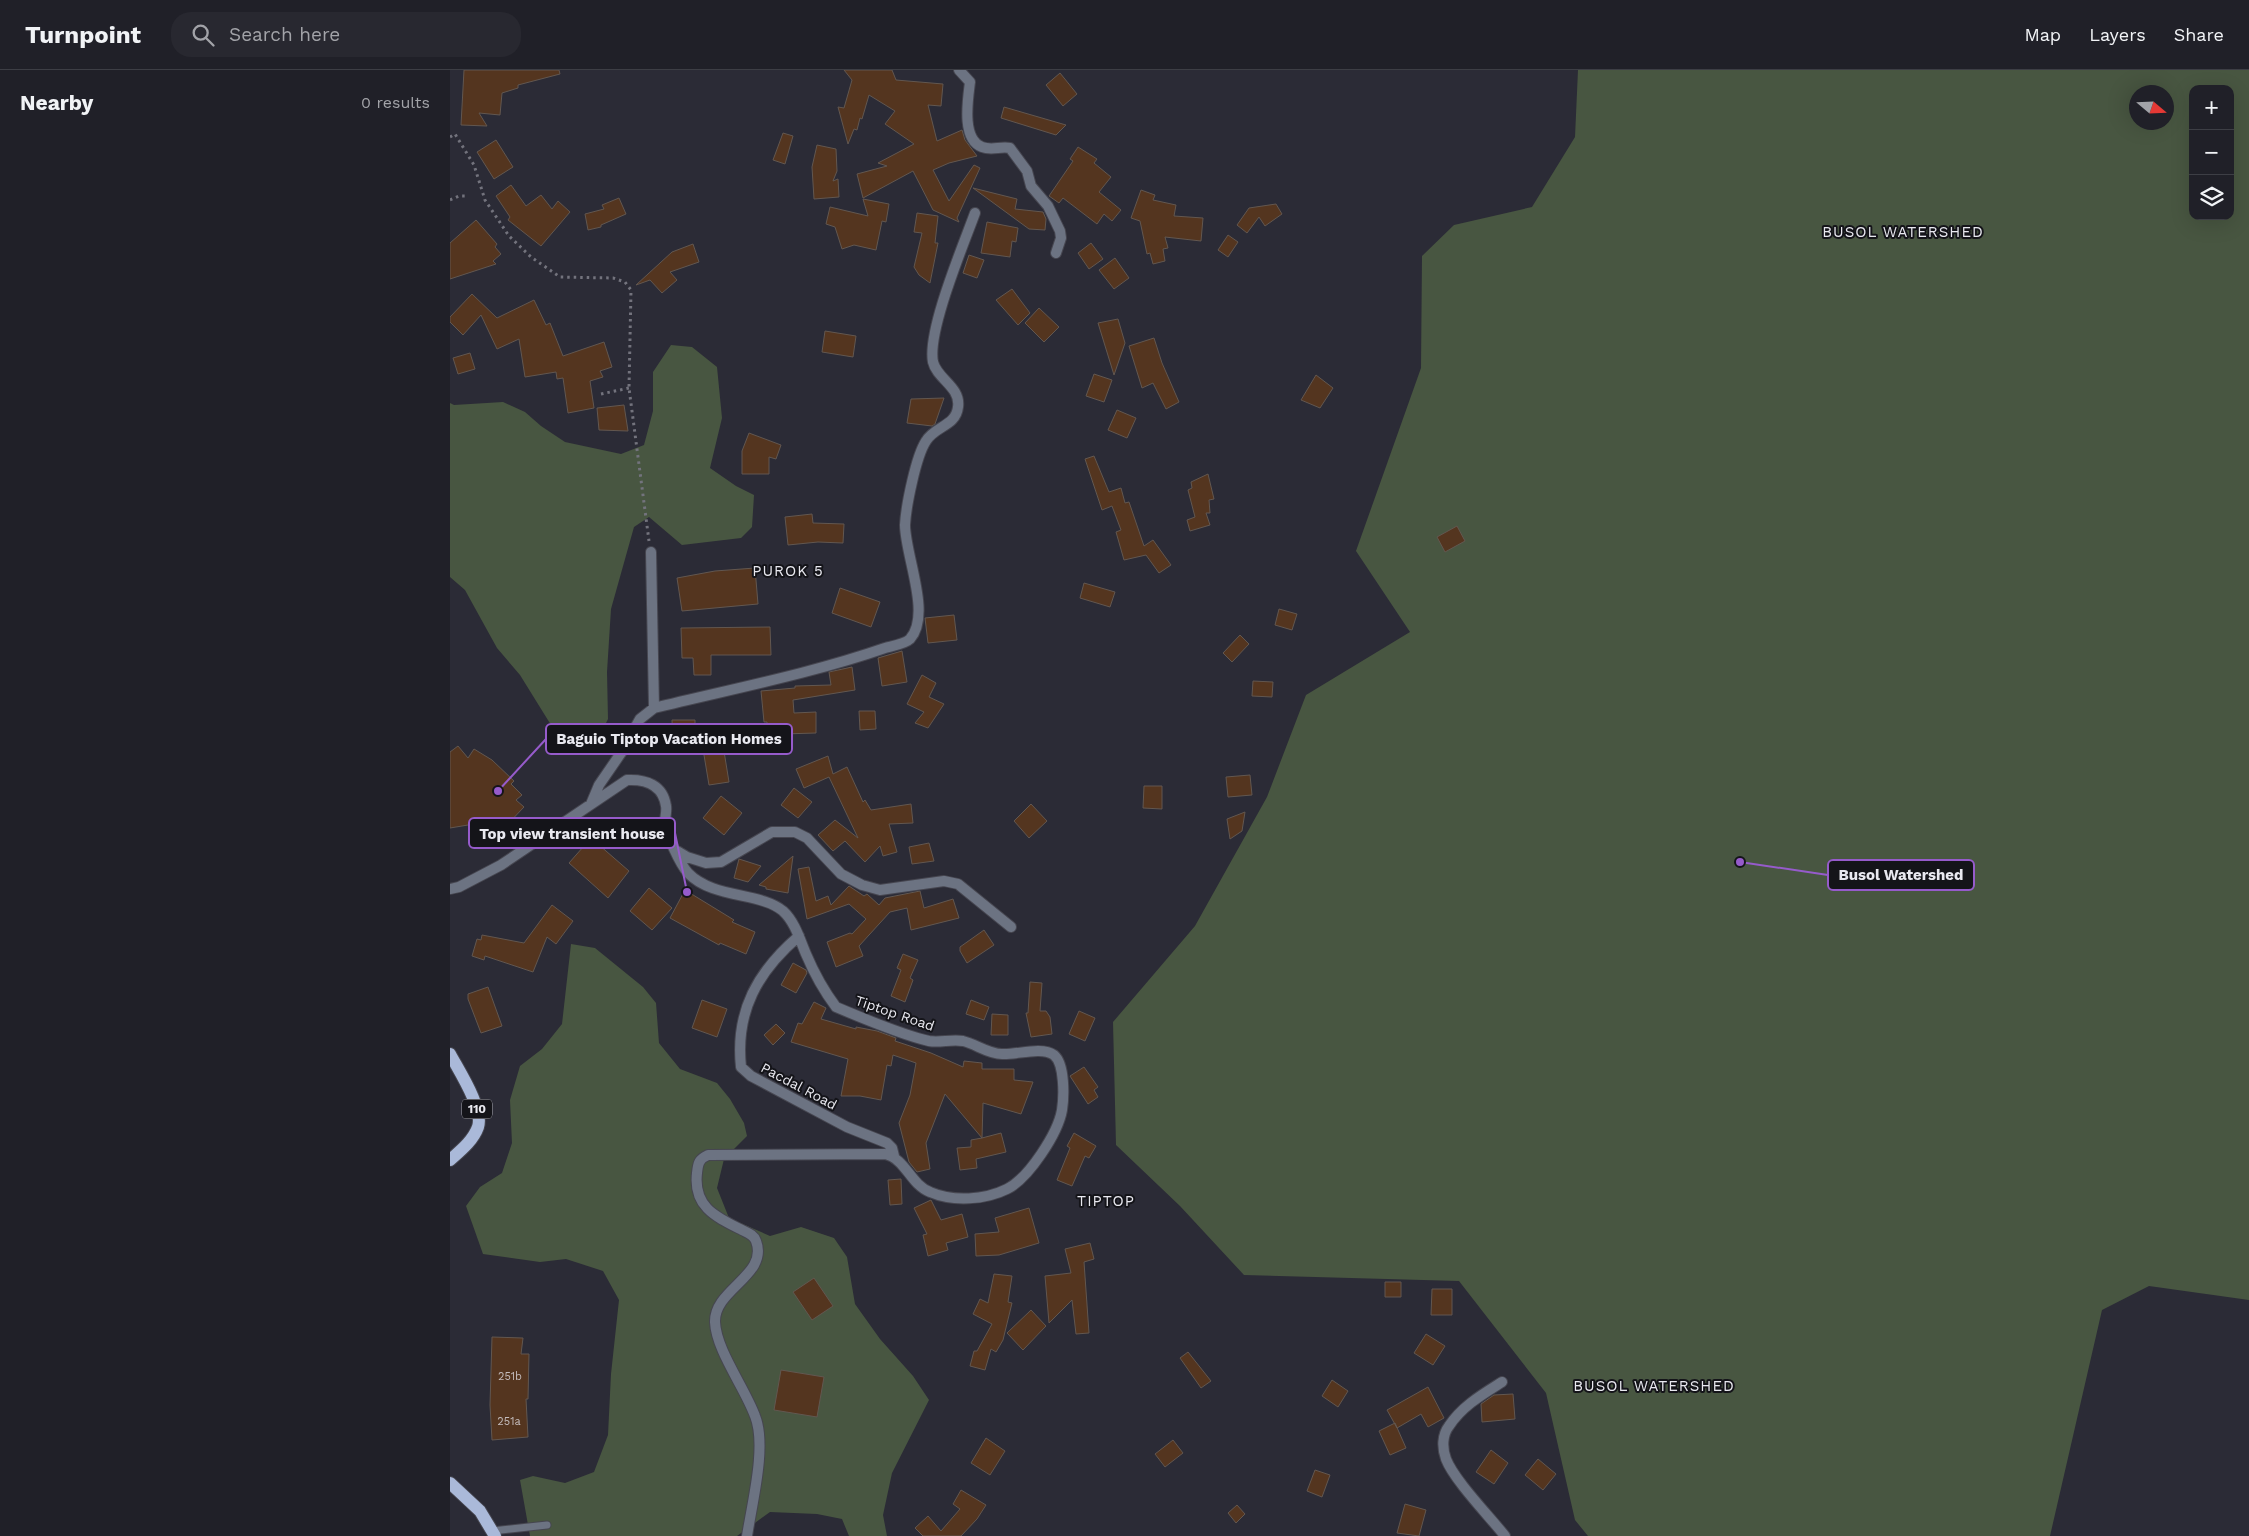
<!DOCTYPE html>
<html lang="en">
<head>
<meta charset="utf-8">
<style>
  body { margin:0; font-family:"Work Sans",sans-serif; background:#282830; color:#f1f3f6 }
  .controls { position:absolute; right:15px; top:15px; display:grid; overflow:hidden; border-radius:10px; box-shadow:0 5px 20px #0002 }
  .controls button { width:45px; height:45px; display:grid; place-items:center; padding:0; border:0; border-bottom:1px solid #3d3e45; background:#202028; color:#f1f3f6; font:25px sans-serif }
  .compass { position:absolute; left:1679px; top:15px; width:45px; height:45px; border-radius:50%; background:#202028; box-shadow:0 5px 20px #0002; rotate:109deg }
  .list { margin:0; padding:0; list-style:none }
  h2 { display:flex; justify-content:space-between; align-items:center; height:65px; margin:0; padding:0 20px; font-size:21px }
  h2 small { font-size:16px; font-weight:400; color:#a2a3a8 }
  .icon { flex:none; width:28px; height:28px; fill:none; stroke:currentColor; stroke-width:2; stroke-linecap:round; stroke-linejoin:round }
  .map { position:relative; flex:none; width:1799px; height:1466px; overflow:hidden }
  header { display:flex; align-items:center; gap:30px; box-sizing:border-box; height:70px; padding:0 25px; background:#202028; border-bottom:1px solid #3d3e45 }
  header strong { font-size:24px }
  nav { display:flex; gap:28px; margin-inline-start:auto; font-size:18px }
  .search { width:350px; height:45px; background:#282830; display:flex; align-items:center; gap:12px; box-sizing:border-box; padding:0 18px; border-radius:20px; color:#a2a3a8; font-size:19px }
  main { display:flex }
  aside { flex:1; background:#202028 }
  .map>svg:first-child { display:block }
  .green { fill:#485641; fill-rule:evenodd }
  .building { fill:#54351f; stroke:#625750 }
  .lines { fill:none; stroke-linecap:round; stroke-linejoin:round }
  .service-casing { stroke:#464650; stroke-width:9 }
  .minor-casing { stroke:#464650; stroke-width:12 }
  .primary-casing { stroke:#464650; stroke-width:14 }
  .path { stroke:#73737d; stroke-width:3; stroke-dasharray:2.5 4; stroke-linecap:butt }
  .service { stroke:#6c7382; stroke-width:7 }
  .minor { stroke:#6c7382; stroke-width:10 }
  .primary { stroke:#aab9d9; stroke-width:12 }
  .labels { text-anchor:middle; stroke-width:4; stroke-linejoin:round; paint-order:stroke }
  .number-label { font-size:11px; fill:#c4bcbc }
  .shield { fill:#141419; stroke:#a9a9b0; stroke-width:1 }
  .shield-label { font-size:12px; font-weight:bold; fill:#e9e9f0 }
  .street-label { font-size:14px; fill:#e9e9f0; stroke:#141419 }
  .neighbourhood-label { font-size:15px; letter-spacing:1px; fill:#e9e9f0; stroke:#141419 }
  .leader { fill:none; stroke:#965bcb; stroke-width:2 }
  .callout-dot { fill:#965bcb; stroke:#141419; stroke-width:2 }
  .callout { fill:#141419; stroke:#965bcb; stroke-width:2 }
  .callout-label { font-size:15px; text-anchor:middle; font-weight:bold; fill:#e9e9f0 }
</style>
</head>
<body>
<header>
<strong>Turnpoint</strong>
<div class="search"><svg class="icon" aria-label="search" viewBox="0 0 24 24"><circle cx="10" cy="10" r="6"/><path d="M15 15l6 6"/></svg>Search here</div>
<nav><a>Map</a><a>Layers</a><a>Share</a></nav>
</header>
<main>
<aside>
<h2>Nearby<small>0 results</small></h2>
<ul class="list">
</ul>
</aside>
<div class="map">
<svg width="1799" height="1466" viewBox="0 0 1799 1466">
  <rect width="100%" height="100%" fill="#2b2b36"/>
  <path class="green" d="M1128 0H1799V1230L1699 1216 1652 1240 1600 1466H1138L1125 1450 1096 1323 1009 1211 794 1205 730 1136 666 1075 663 952 745 856 817 727 856 625 960 562 906 481 971 298 972 186 1004 155 1082 137 1125 67ZM1743 19H1780V146H1743ZM1686 22H1716V52H1686Z
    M221 275 242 277 267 297 272 348 260 398 286 416 304 425 302 457 291 468 232 475 199 447 184 457 161 539 157 602 158 649 150 665 130 668 101 655 70 605 47 578 15 520 0 507V333L4 335 53 332 75 342 91 356 115 372 171 384 194 375 203 341V302Z
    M121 874 145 878 193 917 206 933 209 973 230 999 267 1013 280 1029 294 1053 297 1066 274 1089 267 1118 279 1148 320 1166 351 1157 384 1168 397 1187 405 1234 430 1269 463 1306 479 1330 442 1403 433 1445 437 1466H399L392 1449 367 1444 320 1442 287 1466H80L70 1410 83 1406 115 1413 144 1402 158 1365 161 1304 169 1230 153 1201 116 1189 90 1192 33 1184 16 1136 30 1117 52 1103 62 1073 60 1030 70 996 92 979 112 954Z"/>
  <path class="building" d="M14 0H109L110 4 68 15V18L52 23 50 45 29 43 37 56 11 55Z
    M394 0H442L446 10 493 14 491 36 478 35 487 71 512 60 515 70 527 86 499 93 483 100 499 131 524 95 530 98 507 148 509 152 483 140 463 101 413 128 407 104 437 96 428 93 464 74 435 54 445 41 419 25 412 49 410 48 407 60 404 59 398 74 388 37 394 38 402 10Z
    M610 3 627 24 613 36 596 15Z
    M554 37 616 55 606 65 551 48Z
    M333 63 343 66 335 94 323 90Z
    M46 70 63 97 44 109 27 82Z
    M367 75 386 79 387 101 383 111 388 109 389 127 364 129 362 97Z
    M628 77 647 89 644 93 661 107 649 122 671 140 662 151 654 144 647 154 613 128 609 133 599 126 623 91 620 89Z
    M61 115 76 136 91 125 102 139 108 131 120 142 91 176 58 150 60 147 46 126Z
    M523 118 567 129 565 139 593 142 596 149 595 160 579 159Z
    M691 120 705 125 703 130 726 135 724 146 753 148 751 171 715 167 718 178 713 179 715 191 703 194 700 183 697 184 690 151 681 148Z
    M169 128 176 144 151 155V157L138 160 135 144 154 139 152 135Z
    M413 129 439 134 436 152 432 151 426 180 404 175 392 179 385 157 376 154 380 137 418 146Z
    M826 134 832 144 815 156 809 147 797 163 787 155 799 138Z
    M467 143 488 146 485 173H488L480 213 469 205 464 197 472 163 464 162Z
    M26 150 47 174 45 177 51 184 43 191 46 194 0 209V173Z
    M537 152 568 158 566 172 562 171 560 187 531 183Z
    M778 165 788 172 778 187 768 180Z
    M641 173 653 189 639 199 628 183Z
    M243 174 249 192 220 202 227 210 212 223 200 210 186 215 222 182Z
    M519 185 534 190 527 208 513 203Z
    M665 188 679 208 664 219 649 200Z
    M562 219 580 243 568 255 546 230Z
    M22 224 47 248 84 230 96 255 100 253 113 286 154 272 162 297 150 301 153 307 140 311 144 338 118 343 113 308 107 309 106 302 75 307 69 269 47 279 31 245 13 265 0 252V247Z
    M589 238 609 257 594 272 575 253Z
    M668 249 675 273 664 305 648 253Z
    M375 261 406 266 403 287 372 282Z
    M704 268 712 293 729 332 716 339 703 313 692 318 679 276Z
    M20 283 25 299 8 304 3 288Z
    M644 304 662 310 654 332 636 326Z
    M866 305 883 318 870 338 851 330Z
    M494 328 485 354 482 356 457 353 461 329Z
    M174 335 178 361 149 360 147 338Z
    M667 340 686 348 677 368 658 360Z
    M299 363 331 375 326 389 319 387V404H292V381Z
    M644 386 659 422 671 418 675 433 679 432 694 476 703 470 721 495 709 503 696 485 674 490 666 462 671 460 662 436 652 440 635 389Z
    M758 404 764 429 759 430 760 443H756L760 455 740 461 737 450 745 447 738 420 742 418 741 412Z
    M362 444 363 453 394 454 393 473 368 472 338 475 335 447Z
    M1007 456 1015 471 995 482 987 467Z
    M305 498 308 534 232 541 227 508 265 501Z
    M634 513 665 522 660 537 630 528Z
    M390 518 430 532 421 557 382 543Z
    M829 539 847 544 842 560 825 555Z
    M504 545 507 570 478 573 475 548Z
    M320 557 321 585H261V605H244L243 588H232L231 558Z
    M790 565 799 574 782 592 773 583Z
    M452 581 457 612 432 616 428 588Z
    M402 597 405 620 343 630 344 643 366 642V663L332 664V668H317V652H314L311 621 345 618V616L381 615 379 602Z
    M472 605 486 613 479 627 494 634 478 658 465 653 474 642 457 634Z
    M803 611 823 612 822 627 802 626Z
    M409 641H425L426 659 410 660Z
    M222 650H245V680L223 681Z
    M273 675 279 712 259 715 253 679Z
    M8 676 18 688 24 679 42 690 64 711 61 714 72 725 66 730 74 737 55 757 57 758 43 775 18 755 0 758V682Z
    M378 686 383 704 397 697 413 732 415 730 421 740 461 734 463 753 439 754 447 782 433 786 430 776 415 792 395 771 383 781 368 765 385 750 408 768 379 707 354 718 346 699Z
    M800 705 802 725 778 727 776 707Z
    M694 716H712V739L693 738Z
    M344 718 362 732 348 748 331 735Z
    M271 726 292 743 274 765 253 748Z
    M581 734 597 751 579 768 564 751Z
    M795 742 792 761 780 769 777 749Z
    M141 768 179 801 158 828 119 793Z
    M479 773 484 791 462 794 459 777Z
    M343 786 338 823 316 819V817L309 815Z
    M289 789 311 796 298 812 284 808Z
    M359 797 366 831 378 826 381 835 399 816 414 826 417 824 429 835 435 828 470 821 474 838 503 829 509 848 461 860 457 838 440 842 409 876 413 886 386 897 377 872 400 863 402 864 416 849 399 834 357 849 348 799Z
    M199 818 222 838 202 860 180 841Z
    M235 820 284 850 282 852 305 862 296 884 270 873 269 875 220 848Z
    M102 835 123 851 106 874 97 867 83 902 35 886 34 890 22 886 27 869 31 870 32 865 74 873Z
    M534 860 544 875 517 893 510 881V877Z
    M453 884 468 890 460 908 463 910 455 932 441 926 451 900 447 898Z
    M343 893 356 900 357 903 346 923 331 915Z
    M580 912 592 913 590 941H596L600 947 602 964 581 967 576 943H578Z
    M38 917 52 956 31 963 18 929V924Z
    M252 930 277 939 267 967 242 958Z
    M521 930 539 937 534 950 516 944Z
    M364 932 376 938 371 949 406 959V957L427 961 446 968 445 971 481 983 513 997 514 991 532 993V999H564V1010L583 1012 571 1044 533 1033 532 1068 551 1063 556 1082 526 1089 527 1098 510 1100 507 1078 521 1077V1070L532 1068 495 1024 476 1073 480 1099 467 1102 459 1092 449 1053 460 1025 466 993 443 985 441 996 437 995 431 1030 410 1026H391L398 989 341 972 348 953 352 954Z
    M629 941 645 948 635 971 619 964Z
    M542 944 558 945V965H541Z
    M326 954 335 963 323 975 314 965Z
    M634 997 648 1017 644 1020 648 1027 638 1034 620 1006Z
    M624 1063 646 1076 639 1088 635 1086 622 1116 607 1110 620 1078 617 1076Z
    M451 1109 452 1134 440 1135 438 1110Z
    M481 1130 491 1150 512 1144 518 1167 496 1173 498 1180 478 1186 473 1165 477 1164 464 1138Z
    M579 1138 589 1173 549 1185 526 1186 525 1164 549 1162 545 1148Z
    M640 1173 644 1189 634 1192 639 1263 626 1264 622 1230 599 1253 595 1206 621 1203 615 1179Z
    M544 1204 562 1206 558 1232 562 1233 553 1270 546 1282 541 1279 535 1300 520 1296 524 1281H527L542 1254 523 1244 530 1229 538 1233Z
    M364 1208 383 1236 362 1250 343 1222Z
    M935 1212H951V1227H935Z
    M982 1219H1002V1245H981Z
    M581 1240 596 1256 573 1280 557 1263Z
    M976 1264 995 1276 983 1295 964 1283Z
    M42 1267 73 1268 71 1284H79L78 1329H76L78 1367 42 1370 40 1335Z
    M738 1282 761 1311 751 1318 730 1288Z
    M331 1300 374 1307 367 1347 324 1340Z
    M882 1310 898 1321 888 1337 872 1326Z
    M978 1317 994 1348 978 1357 971 1344 947 1358 937 1340Z
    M1063 1324 1065 1349 1032 1352 1031 1334 1044 1325Z
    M945 1353 956 1378 940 1385 929 1361Z
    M536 1368 555 1381 540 1405 521 1393Z
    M723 1370 733 1383 715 1397 705 1384Z
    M1041 1380 1058 1393 1044 1414 1026 1402Z
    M1088 1389 1106 1404 1093 1420 1075 1405Z
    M865 1400 880 1405 872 1427 857 1421Z
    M511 1420 536 1435 527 1449 511 1466H473L465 1458 478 1446 491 1461 510 1439 503 1434Z
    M955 1434 976 1440 969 1466 947 1463Z
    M787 1435 795 1444 786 1453 778 1443Z"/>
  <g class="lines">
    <defs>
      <path id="service" d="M42 1461 97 1455"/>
      <path id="minor" d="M509 0 520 12C518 29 511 69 532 77 542 81 550 76 560 78L577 101 581 116 598 136 610 161 611 168 606 183
        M201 482 204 638
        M141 734 149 715 171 683 190 649 204 638C281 619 360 604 435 578 442 576 455 574 460 569 482 545 455 485 455 455 456 436 466 386 476 371 485 356 506 356 508 337 511 317 487 309 483 292 477 261 513 176 525 143
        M227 781 237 787 256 793 271 792 322 762H345L357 768 391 804 412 815 430 820 494 811 508 814 561 857
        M0 819 9 817 51 795 177 710C196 709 213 715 216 736 217 741 215 747 215 752 216 764 230 794 238 803 263 829 311 822 333 841 345 852 350 870 356 884 364 903 374 921 386 937 412 948 452 965 479 971 490 973 501 969 513 971 526 974 538 984 552 984 567 985 591 976 604 985 615 994 614 1027 612 1040 608 1063 579 1108 557 1119 535 1130 503 1132 480 1122 460 1114 456 1089 435 1084L258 1085C249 1089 248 1093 247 1103 243 1137 266 1147 292 1160 298 1163 304 1165 306 1171 319 1205 264 1219 265 1252 266 1280 295 1318 305 1346 317 1376 302 1433 297 1466
        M349 866C308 901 285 941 291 997L301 1006 397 1057 437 1073 442 1078 444 1086
        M1052 1312C1033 1324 1012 1336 999 1356 992 1365 992 1378 996 1389 1004 1410 1040 1447 1055 1466"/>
      <path id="primary" d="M0 984C9 1001 34 1039 28 1057 23 1071 10 1081 0 1090
        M0 1413 30 1441 45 1466"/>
    </defs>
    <use href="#service" class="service-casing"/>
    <use href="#minor" class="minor-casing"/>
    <use href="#primary" class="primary-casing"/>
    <path class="path" d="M0 67 5 64 24 95 35 130 59 166 81 187 110 207 163 208 175 212 181 220 179 318 199 471
      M0 130 9 126H17
      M151 324 179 318"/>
    <use href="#service" class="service"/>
    <use href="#minor" class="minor"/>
    <use href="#primary" class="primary"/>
  </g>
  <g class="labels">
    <g class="number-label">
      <text x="60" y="1310">251b</text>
      <text x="59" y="1355">251a</text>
    </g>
    <rect class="shield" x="12" y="1029.5" width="30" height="19" rx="4"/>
    <g class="shield-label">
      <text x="27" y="1043">110</text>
    </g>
    <g class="street-label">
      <text transform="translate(445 943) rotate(19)" y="5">Tiptop Road</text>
      <text transform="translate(349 1016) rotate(28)" y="5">Pacdal Road</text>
    </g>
    <g class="neighbourhood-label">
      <text x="1453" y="167">BUSOL WATERSHED</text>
      <text x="338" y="506">PUROK 5</text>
      <text x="656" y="1136">TIPTOP</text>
      <text x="1204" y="1321">BUSOL WATERSHED</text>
    </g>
  </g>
  <path class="leader" d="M48 721L96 669M237 822L225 763M1290 792L1378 805"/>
  <g class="callout-dot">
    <circle cx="48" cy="721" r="5"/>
    <circle cx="237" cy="822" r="5"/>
    <circle cx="1290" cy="792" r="5"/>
  </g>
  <g class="callout">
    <rect x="96" y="654" width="246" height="30" rx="5"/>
    <rect x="19" y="748" width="206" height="30" rx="5"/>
    <rect x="1378" y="790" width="146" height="30" rx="5"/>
  </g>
  <g class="callout-label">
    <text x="219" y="674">Baguio Tiptop Vacation Homes</text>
    <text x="122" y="769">Top view transient house</text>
    <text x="1451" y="810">Busol Watershed</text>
  </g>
</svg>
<div class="controls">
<button>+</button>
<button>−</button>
<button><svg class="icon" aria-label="layers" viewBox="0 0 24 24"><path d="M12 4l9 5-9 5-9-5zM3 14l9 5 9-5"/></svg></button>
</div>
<svg class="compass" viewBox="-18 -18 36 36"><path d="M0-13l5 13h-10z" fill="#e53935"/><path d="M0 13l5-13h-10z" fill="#a2a3a8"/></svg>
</div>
</main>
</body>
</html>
